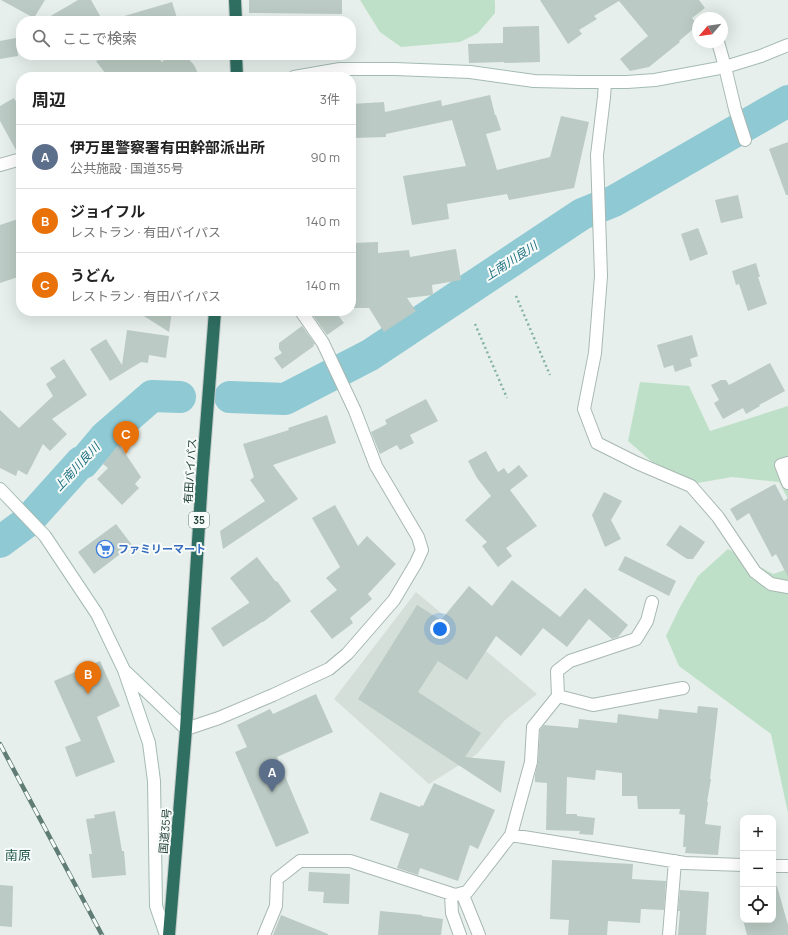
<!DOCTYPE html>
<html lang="ja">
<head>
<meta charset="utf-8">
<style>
  body { margin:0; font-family:Manrope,"Noto Sans JP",sans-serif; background:#f2f2f2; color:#222 }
  .controls { position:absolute; right:12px; bottom:12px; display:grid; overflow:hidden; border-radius:8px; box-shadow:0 4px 16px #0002 }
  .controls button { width:36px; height:36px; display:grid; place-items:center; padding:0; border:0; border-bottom:1px solid #e0e0e0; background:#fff; color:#222; font:20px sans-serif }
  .compass { position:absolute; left:692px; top:12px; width:36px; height:36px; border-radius:50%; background:#fff; box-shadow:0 4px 16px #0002; rotate:241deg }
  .you { position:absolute; left:440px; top:629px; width:14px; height:14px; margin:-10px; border:3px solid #fff; border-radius:50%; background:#1a73e8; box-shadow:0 0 0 6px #1a73e833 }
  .badge { display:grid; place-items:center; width:26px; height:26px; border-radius:50%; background:#804e3d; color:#fff; font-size:13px; font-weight:700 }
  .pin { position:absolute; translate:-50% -33px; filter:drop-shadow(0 1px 2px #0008) }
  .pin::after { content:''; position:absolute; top:21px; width:14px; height:12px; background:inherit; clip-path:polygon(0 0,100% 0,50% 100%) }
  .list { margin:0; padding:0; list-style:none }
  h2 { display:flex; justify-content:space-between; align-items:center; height:52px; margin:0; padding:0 16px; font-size:17px }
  h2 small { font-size:13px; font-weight:400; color:#767676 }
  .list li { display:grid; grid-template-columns:26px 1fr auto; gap:12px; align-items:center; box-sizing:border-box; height:64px; padding:0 16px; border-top:1px solid #e0e0e0 }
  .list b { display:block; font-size:15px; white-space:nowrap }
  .list p { margin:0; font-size:13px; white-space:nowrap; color:#767676 }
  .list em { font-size:13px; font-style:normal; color:#767676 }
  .icon { flex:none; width:22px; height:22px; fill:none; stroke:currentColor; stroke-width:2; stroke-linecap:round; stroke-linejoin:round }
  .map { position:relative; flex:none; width:788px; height:935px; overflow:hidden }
  .search { position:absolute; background:#fff; box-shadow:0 4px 16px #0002; left:16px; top:16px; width:340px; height:44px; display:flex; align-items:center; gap:10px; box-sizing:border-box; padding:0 14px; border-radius:16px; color:#767676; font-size:15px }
  .panel { position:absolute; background:#fff; box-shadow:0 4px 16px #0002; left:16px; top:72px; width:340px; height:244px; border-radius:16px }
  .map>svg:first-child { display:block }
  .built { fill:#d4dfda }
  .green { fill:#bfe0c8 }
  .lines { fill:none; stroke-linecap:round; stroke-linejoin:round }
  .river { stroke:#8ec9d4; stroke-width:32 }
  .building { fill:#bbcac4 }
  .street-casing { stroke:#a8b8b2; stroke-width:14 }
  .secondary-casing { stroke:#a4bbb3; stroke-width:14 }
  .highway-casing { stroke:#c2cac8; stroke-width:14 }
  .path { stroke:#86b3a5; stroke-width:2.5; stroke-dasharray:2 3; stroke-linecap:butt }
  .street { stroke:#fff; stroke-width:12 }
  .secondary { stroke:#fff; stroke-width:12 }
  .highway { stroke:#2f6f62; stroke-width:12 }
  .rail-casing { stroke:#5f7d75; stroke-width:4.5 }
  .rail { stroke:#f7fbf9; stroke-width:3; stroke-dasharray:9; stroke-linecap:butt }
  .labels { text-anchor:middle; stroke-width:4; stroke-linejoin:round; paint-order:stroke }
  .shield { fill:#f7fbf9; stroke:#637a73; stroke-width:1 }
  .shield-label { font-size:10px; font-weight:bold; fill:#24423a }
  .street-label { font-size:11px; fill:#24423a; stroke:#f7fbf9 }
  .shop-label { font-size:11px; font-weight:bold; fill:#366cbe; stroke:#f7fbf9; text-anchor:start }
  .water-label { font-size:12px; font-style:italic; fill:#1c6f80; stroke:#f7fbf9 }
  .quarter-label { font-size:13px; fill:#1f5548; stroke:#f7fbf9 }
</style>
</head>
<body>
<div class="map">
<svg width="788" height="935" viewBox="0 0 788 935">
  <rect width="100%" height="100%" fill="#e6efeb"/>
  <path class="built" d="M416 592 537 694 505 720 477 754 429 784 334 699Z"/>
  <path class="green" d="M360 0H494L495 1V13L478 33 460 42 401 47 380 32Z
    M640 382 689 386 710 431 788 406V499L779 482 732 477 680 486 628 441Z
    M728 549 773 574 788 569V813L771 734 679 666 666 636 680 607 698 576Z"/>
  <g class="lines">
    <path class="river" d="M230 397 285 399 370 355 582 214 614 201 788 101
      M0 542 27 522 81 462 83 463 105 437 152 396 180 397"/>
  </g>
  <path class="building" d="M1 0H45L34 18Z
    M78 0H91L103 21H42Z
    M249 0H342V14L249 13Z
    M540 0H699L705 8 692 18 698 25 679 41 680 42 649 67 630 71 620 59 648 36 619 1 594 16 597 19 579 30 582 34 568 44Z
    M172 2 178 21H121V17Z
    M539 26 540 62 504 63V62L469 63 468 44 503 43V27Z
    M16 38 18 56 0 59V41Z
    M117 55H156L162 62 170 55H185L194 65 200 77H108L96 61Z
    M490 95 495 115H496L501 130 486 134 497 170 550 157 561 116 589 122 574 188 509 200 507 194 447 204 449 219 412 225 403 176 466 166 452 120 386 134V137L353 138 351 104 384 102 385 112 441 100 442 106Z
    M14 98 21 110V152H17L0 121V106Z
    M788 142V195H786L769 149Z
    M738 195 743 218 721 223 715 200Z
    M21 218V276L0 283V225Z
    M698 228 708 254 690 261 681 234Z
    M378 242V253L409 250 410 257 456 249 461 280 432 285 433 295 407 298 416 311 384 332 369 308H351V243Z
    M756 263 760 277H758L767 304 748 311 739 284 736 285 732 271Z
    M136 311H172L169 332Z
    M310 311H335L344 323 327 335Z
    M302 326 315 344 313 345 314 346 282 369 274 358 282 353 279 349V343Z
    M127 330 169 336 166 358 149 355 148 363 141 362 110 381 90 349 106 339 122 365Z
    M692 335 698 356 690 359 692 366 675 372 673 365 664 368 657 345Z
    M64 359 87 395 52 419 67 434 50 451 43 444 27 475 18 470 16 476 0 468V410L19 428 53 396 46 384 56 377 50 368Z
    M770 363 785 391 759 405 760 406 746 414 743 408 723 419 714 403 719 400 711 385 721 380H726L729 385Z
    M426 399 438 421 410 435 414 443 400 450 397 445 380 454 371 432 387 424 385 420Z
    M327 415 336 443 273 465 298 499 223 549 220 531 265 501 250 480 254 477 243 444 289 430 288 428Z
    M119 444 141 477 135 484 139 488 122 505 97 479 108 468 103 464Z
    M486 451 498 472 504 468 508 474 519 465 528 476 510 490 537 526 506 548 512 556 498 567 482 546 487 542 465 520 491 496 477 478 468 461Z
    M775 484 784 501 788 498V577L776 554 772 557 749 513 737 521 730 509 742 502Z
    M604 492 622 501 611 520 621 539 605 547 592 515Z
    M335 505 358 546 367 536 396 564 368 594 372 599 350 618 353 623 332 639 310 611 337 590 326 578 340 567 312 518Z
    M116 524 132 545 94 574 78 552Z
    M680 525 705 542 693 559H687L666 545Z
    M625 556 676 581 669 596 618 570Z
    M257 557 276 582 277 581 291 601 263 622H262L223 647 211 628 249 603V602L230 578Z
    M512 580 560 617 585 588 628 625 618 637 612 639 589 619 567 647 543 628 521 656 496 636 467 680 438 661 418 692 481 733 465 757 505 761 501 793 358 699 417 605 441 620 469 586 492 606Z
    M100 661 120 706 97 717 115 762 76 777 65 747 81 741 54 681Z
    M316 694 333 732 277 757 309 833 276 847 235 752 247 747 237 725 270 709 273 714Z
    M698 706 718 708 710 779H711L707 802H708L705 824 721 826 718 855 685 853 686 847H683L685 815 679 814 680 809H638L637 796H622V773L596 770 595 780 567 777 566 814H577V816L595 818 593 835 579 834 580 831 546 830 547 783 535 782V775L538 762 540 730 544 725 578 728 579 719 617 723 618 714 658 719 659 709 697 713Z
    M434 783 495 810 478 849 470 845 458 881 420 868 418 875 397 868 409 834 370 820 380 792 420 807 421 805 423 806Z
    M115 811 122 851H124L126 875 92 878 89 854H92L86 819 95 818 94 815Z
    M552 860 633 864 632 879 666 881 664 910 641 909 640 923 608 921 607 935H568L569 920 550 919Z
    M309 872 350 874 349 904 323 903 324 892 308 891Z
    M0 885 13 886 12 927 0 926Z
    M777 886 788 925V935H747L743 920H773V887Z
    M680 890 709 892 706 935H678L680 911H678Z
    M380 911 422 915V916L443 919 441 935H378Z
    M281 915 328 934V935H273Z"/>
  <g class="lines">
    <defs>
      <path id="street" d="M718 42 725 67 735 109 745 140
        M605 82 604 97 597 155 601 276 595 353 584 409 597 443 637 463 691 486 718 517 755 572 771 584 788 587
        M0 165 21 159
        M788 463 781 465 788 483
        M558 696 593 705 683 688
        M186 729 219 718 273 695 329 669 347 654 394 600 416 563 422 550 418 537 376 466 355 411 323 343 301 311
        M511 835 685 863 743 865
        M773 866H788
        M462 893 479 935
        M451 894 452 913 460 935
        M264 935 276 906 277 879 300 861H350L455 895 467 892 511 835 531 762 533 727 558 696 557 671 570 661 636 639 647 621 652 602
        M669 935 675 861"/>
      <path id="secondary" d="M294 77 340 69H395L470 72 534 81 578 82H627L655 80 725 67 761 56 788 45
        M0 489 45 536 97 614 124 670 149 743 154 781 156 906 166 935
        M126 672 186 729"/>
      <path id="highway" d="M235 0 236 21
        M236 55 237 77
        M169 935 186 729 202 479 215 311"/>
    </defs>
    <use href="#street" class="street-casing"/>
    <use href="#secondary" class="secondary-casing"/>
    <use href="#highway" class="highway-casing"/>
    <path class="path" d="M516 296 550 375
      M475 324 507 398"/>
    <use href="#street" class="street"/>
    <use href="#secondary" class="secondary"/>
    <use href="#highway" class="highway"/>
    <defs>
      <path id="rail" d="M0 744 102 935"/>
    </defs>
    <use href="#rail" class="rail-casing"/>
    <use href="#rail" class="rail"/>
  </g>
  <defs>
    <symbol id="supermarket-ring" viewBox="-11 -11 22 22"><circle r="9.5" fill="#f7fbf9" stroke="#3f7fe0" stroke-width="1.5"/><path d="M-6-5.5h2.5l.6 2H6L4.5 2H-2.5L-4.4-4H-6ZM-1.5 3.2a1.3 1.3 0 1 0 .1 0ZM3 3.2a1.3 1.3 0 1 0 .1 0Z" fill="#3f7fe0"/></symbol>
  </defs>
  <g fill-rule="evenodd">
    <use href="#supermarket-ring" x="95" y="539" width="20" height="20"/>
  </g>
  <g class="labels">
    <rect class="shield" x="189" y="512" width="20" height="16" rx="3"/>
    <g class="shield-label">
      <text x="199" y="524">35</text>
    </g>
    <g class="street-label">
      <text transform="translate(190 471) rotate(-86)" y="4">有田バイパス</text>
      <text transform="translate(165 831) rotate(-85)" y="4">国道35号</text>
    </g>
    <g class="shop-label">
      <text x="118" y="553">ファミリーマート</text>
    </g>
    <g class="water-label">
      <text transform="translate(511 261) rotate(-33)" y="4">上南川良川</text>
      <text transform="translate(77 467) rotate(-47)" y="4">上南川良川</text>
    </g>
    <g class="quarter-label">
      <text x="18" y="860">南原</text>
    </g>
  </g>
</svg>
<div class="controls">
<button>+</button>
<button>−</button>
<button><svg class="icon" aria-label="locate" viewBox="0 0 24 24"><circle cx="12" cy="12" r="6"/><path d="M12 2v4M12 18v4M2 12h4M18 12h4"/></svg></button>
</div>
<svg class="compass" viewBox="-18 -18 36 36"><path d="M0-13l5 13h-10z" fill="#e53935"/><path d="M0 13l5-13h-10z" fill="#767676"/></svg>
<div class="you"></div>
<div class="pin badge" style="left:272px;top:792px;background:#5c6f8a">A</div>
<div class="pin badge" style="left:88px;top:694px;background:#e8710a">B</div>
<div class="pin badge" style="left:126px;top:454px;background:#e8710a">C</div>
<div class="search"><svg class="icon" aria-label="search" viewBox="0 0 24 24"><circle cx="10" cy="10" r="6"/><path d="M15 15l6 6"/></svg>ここで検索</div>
<section class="panel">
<h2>周辺<small>3件</small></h2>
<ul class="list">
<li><span class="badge" style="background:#5c6f8a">A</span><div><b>伊万里警察署有田幹部派出所</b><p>公共施設 · 国道35号</p></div><em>90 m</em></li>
<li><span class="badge" style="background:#e8710a">B</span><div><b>ジョイフル</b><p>レストラン · 有田バイパス</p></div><em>140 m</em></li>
<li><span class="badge" style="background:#e8710a">C</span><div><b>うどん</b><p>レストラン · 有田バイパス</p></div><em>140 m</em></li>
</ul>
</section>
</div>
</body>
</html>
